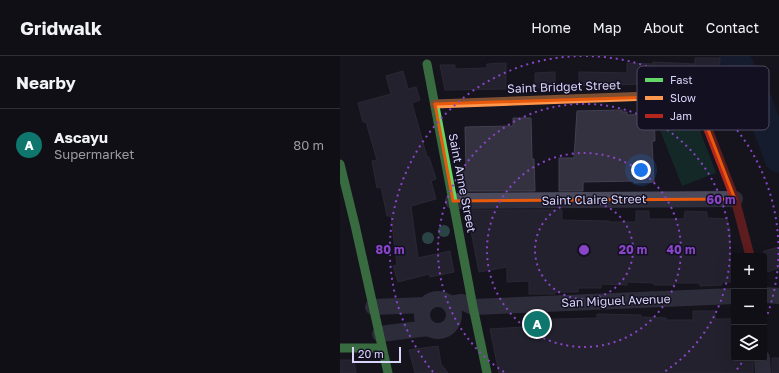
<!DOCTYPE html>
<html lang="en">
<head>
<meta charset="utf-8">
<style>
  body { margin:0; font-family:"Golos Text",sans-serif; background:#1e1d23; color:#f1f3f6 }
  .controls { position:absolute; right:12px; bottom:12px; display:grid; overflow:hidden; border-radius:4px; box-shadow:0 4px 16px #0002 }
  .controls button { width:36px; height:36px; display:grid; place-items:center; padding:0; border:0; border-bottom:1px solid #302f35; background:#100f16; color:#f1f3f6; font:20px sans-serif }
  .scale { position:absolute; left:12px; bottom:10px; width:49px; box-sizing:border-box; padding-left:4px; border:2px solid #dad5fa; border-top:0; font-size:11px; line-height:14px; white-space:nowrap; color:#dad5fa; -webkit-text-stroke:3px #131022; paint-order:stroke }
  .you { position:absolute; left:301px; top:114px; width:14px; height:14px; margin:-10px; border:3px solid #fff; border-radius:50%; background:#1a73e8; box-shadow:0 0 0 6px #1a73e833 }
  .badge { display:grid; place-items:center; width:26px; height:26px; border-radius:50%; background:#0f766e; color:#fff; font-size:13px; font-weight:700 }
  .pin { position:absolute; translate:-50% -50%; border:2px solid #fff; box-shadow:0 1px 4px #0006 }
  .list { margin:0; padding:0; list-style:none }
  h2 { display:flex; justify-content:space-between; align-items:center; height:52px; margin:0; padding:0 16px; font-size:17px }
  h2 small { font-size:13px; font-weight:400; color:#9c9ca1 }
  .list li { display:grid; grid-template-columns:26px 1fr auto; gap:12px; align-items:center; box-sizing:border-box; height:72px; padding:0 16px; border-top:1px solid #302f35 }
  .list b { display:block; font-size:15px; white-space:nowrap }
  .list p { margin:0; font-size:13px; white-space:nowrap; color:#9c9ca1 }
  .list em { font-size:13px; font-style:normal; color:#9c9ca1 }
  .icon { flex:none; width:22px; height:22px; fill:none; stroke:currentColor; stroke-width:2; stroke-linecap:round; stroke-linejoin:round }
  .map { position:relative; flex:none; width:439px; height:317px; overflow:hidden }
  header { display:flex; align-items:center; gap:24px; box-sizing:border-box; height:56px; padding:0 20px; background:#100f16; border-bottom:1px solid #302f35 }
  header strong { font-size:19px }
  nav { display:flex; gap:22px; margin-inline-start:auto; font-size:14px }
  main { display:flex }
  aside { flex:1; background:#100f16 }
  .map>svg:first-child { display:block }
  .green { fill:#142828 }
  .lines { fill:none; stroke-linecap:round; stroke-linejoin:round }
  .river { stroke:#152743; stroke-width:29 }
  .building { fill:#343240; stroke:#434051 }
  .street { stroke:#4b4a5d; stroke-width:16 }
  .fast { stroke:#63d668; stroke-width:9 }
  .slow { stroke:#ff974d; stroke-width:9 }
  .jam { stroke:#b3261e; stroke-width:9 }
  .tree { fill:#447c73 }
  .marked { fill:none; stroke:#e8590c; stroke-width:3; stroke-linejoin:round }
  .ring { fill:none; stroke:#8945c8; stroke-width:2; stroke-dasharray:2 4 }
  .labels { text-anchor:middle; stroke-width:3; stroke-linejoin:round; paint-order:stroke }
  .street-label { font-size:12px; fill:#dad5fa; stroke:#131022 }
  .key { fill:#131022; stroke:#4f4b63; stroke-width:1 }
  .key-label { font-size:11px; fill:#dad5fa }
  .centre { fill:#8945c8; stroke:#131022; stroke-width:2 }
  .ring-label { font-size:12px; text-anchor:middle; font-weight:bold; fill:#8945c8; stroke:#131022; stroke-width:3; stroke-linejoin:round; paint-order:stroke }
</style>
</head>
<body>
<header>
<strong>Gridwalk</strong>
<nav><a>Home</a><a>Map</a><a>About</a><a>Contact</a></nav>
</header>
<main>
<aside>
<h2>Nearby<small></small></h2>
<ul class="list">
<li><span class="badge">A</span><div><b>Ascayu</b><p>Supermarket</p></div><em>80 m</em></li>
</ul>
</aside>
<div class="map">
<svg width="439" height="317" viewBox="0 0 439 317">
  <rect width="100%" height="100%" fill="#16141e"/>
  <path class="green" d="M351 51 376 117 342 130 316 64Z"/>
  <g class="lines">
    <path class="river" d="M394 0 418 46 439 102"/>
  </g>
  <path class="building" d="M355 2H380V38L399 31 408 55 380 65V70L373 50 369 44 364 30H354L348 28 337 27 239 30V16L287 17V7L313 8V6L355 8Z
    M166 7V33L105 34 100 9H115V13L147 12V8Z
    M63 15 68 33 76 31 80 44 72 47 87 101H89L96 123 91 125 96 143 71 150 78 202 110 195 114 216 90 221 89 218 58 226 53 210 57 209 51 160H47L41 131 37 132 32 105 37 104 26 66H23L18 47 51 38 46 20Z
    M215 16V31L195 32V17Z
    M282 54V56H287V59L314 58 315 85H312L314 126 294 127V125L243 126V135H219V102H234L237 55Z
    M173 62H191L192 103H194L195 135H124L120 118V112H126L125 71 173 70Z
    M127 154H222V164L269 165V166H296V155H309V163H344L345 155 367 156V162L387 163 390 174V206L394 207V226H382V229L360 230V227H334V229H314V227L287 226V229L261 228V232H238V236H215V238H189V225L167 226V211L139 216Z
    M439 191V212L424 217V195Z
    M353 255H375V263H394V302H413V317H159L150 273 183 271V264L257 262V258L301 259V261L326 262V264H353Z
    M98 290 101 308 108 317H75L69 294Z
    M432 302H439V317H432Z
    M0 304H14L16 317H0Z"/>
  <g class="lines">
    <path class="street" d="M113 145 395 143
      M424 239 439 240
      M82 259a16 16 0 1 1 32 0a16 16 0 1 1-32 0Z
      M109 248 122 246 133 251 394 240
      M33 251 85 249
      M40 278 88 272
      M422 302 423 317"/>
    <path class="fast" d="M87 8 133 251 147 317
      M0 108 15 169 48 317
      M0 292H42"/>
    <path class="slow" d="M95 48 337 39 345 40"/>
    <path class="jam" d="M345 40 354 45 361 55 395 143 410 200"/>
  </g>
  <g class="tree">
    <circle cx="104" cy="175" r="6"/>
    <circle cx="88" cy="182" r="6"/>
  </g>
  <path d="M0 0H439V317H0ZM345 40 352 43 361 55 395 143 113 145 95 48Z" fill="#16141e" fill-opacity=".55" fill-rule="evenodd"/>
  <path class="marked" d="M345 40 352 43 361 55 395 143 113 145 95 48Z"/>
  <g class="ring">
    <circle cx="244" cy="194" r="49"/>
    <circle cx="244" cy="194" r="97"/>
    <path d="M164 316A146 146 0 1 1 324 316"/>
    <path d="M405 302A194 194 0 0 1 395 316M93 316A194 194 0 0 1 242 0M246 0A194 194 0 0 1 425 265"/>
  </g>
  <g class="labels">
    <g class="street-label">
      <text transform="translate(224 31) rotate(-2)" y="4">Saint Bridget Street</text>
      <text transform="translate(122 127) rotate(79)" y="4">Saint Anne Street</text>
      <text transform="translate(254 144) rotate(-1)" y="4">Saint Claire Street</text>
      <text transform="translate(276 245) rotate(-2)" y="4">San Miguel Avenue</text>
    </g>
  </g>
  <rect x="297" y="10" width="132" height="64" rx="6" class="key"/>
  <rect x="305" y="22" width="18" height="4" fill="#63d668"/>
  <rect x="305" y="40" width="18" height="4" fill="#ff974d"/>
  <rect x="305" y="58" width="18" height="4" fill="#b3261e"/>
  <g class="key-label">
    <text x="330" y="28">Fast</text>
    <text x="330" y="46">Slow</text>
    <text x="330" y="64">Jam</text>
  </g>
  <circle cx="244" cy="194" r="6" class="centre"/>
  <g class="ring-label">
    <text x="381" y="148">60 m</text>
    <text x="293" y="198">20 m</text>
    <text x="341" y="198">40 m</text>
    <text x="50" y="198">80 m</text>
  </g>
</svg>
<div class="controls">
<button>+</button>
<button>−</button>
<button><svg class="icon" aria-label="layers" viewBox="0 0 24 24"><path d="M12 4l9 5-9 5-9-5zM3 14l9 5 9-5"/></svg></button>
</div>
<div class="scale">20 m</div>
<div class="you"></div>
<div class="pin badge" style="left:197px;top:268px">A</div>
</div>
</main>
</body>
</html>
